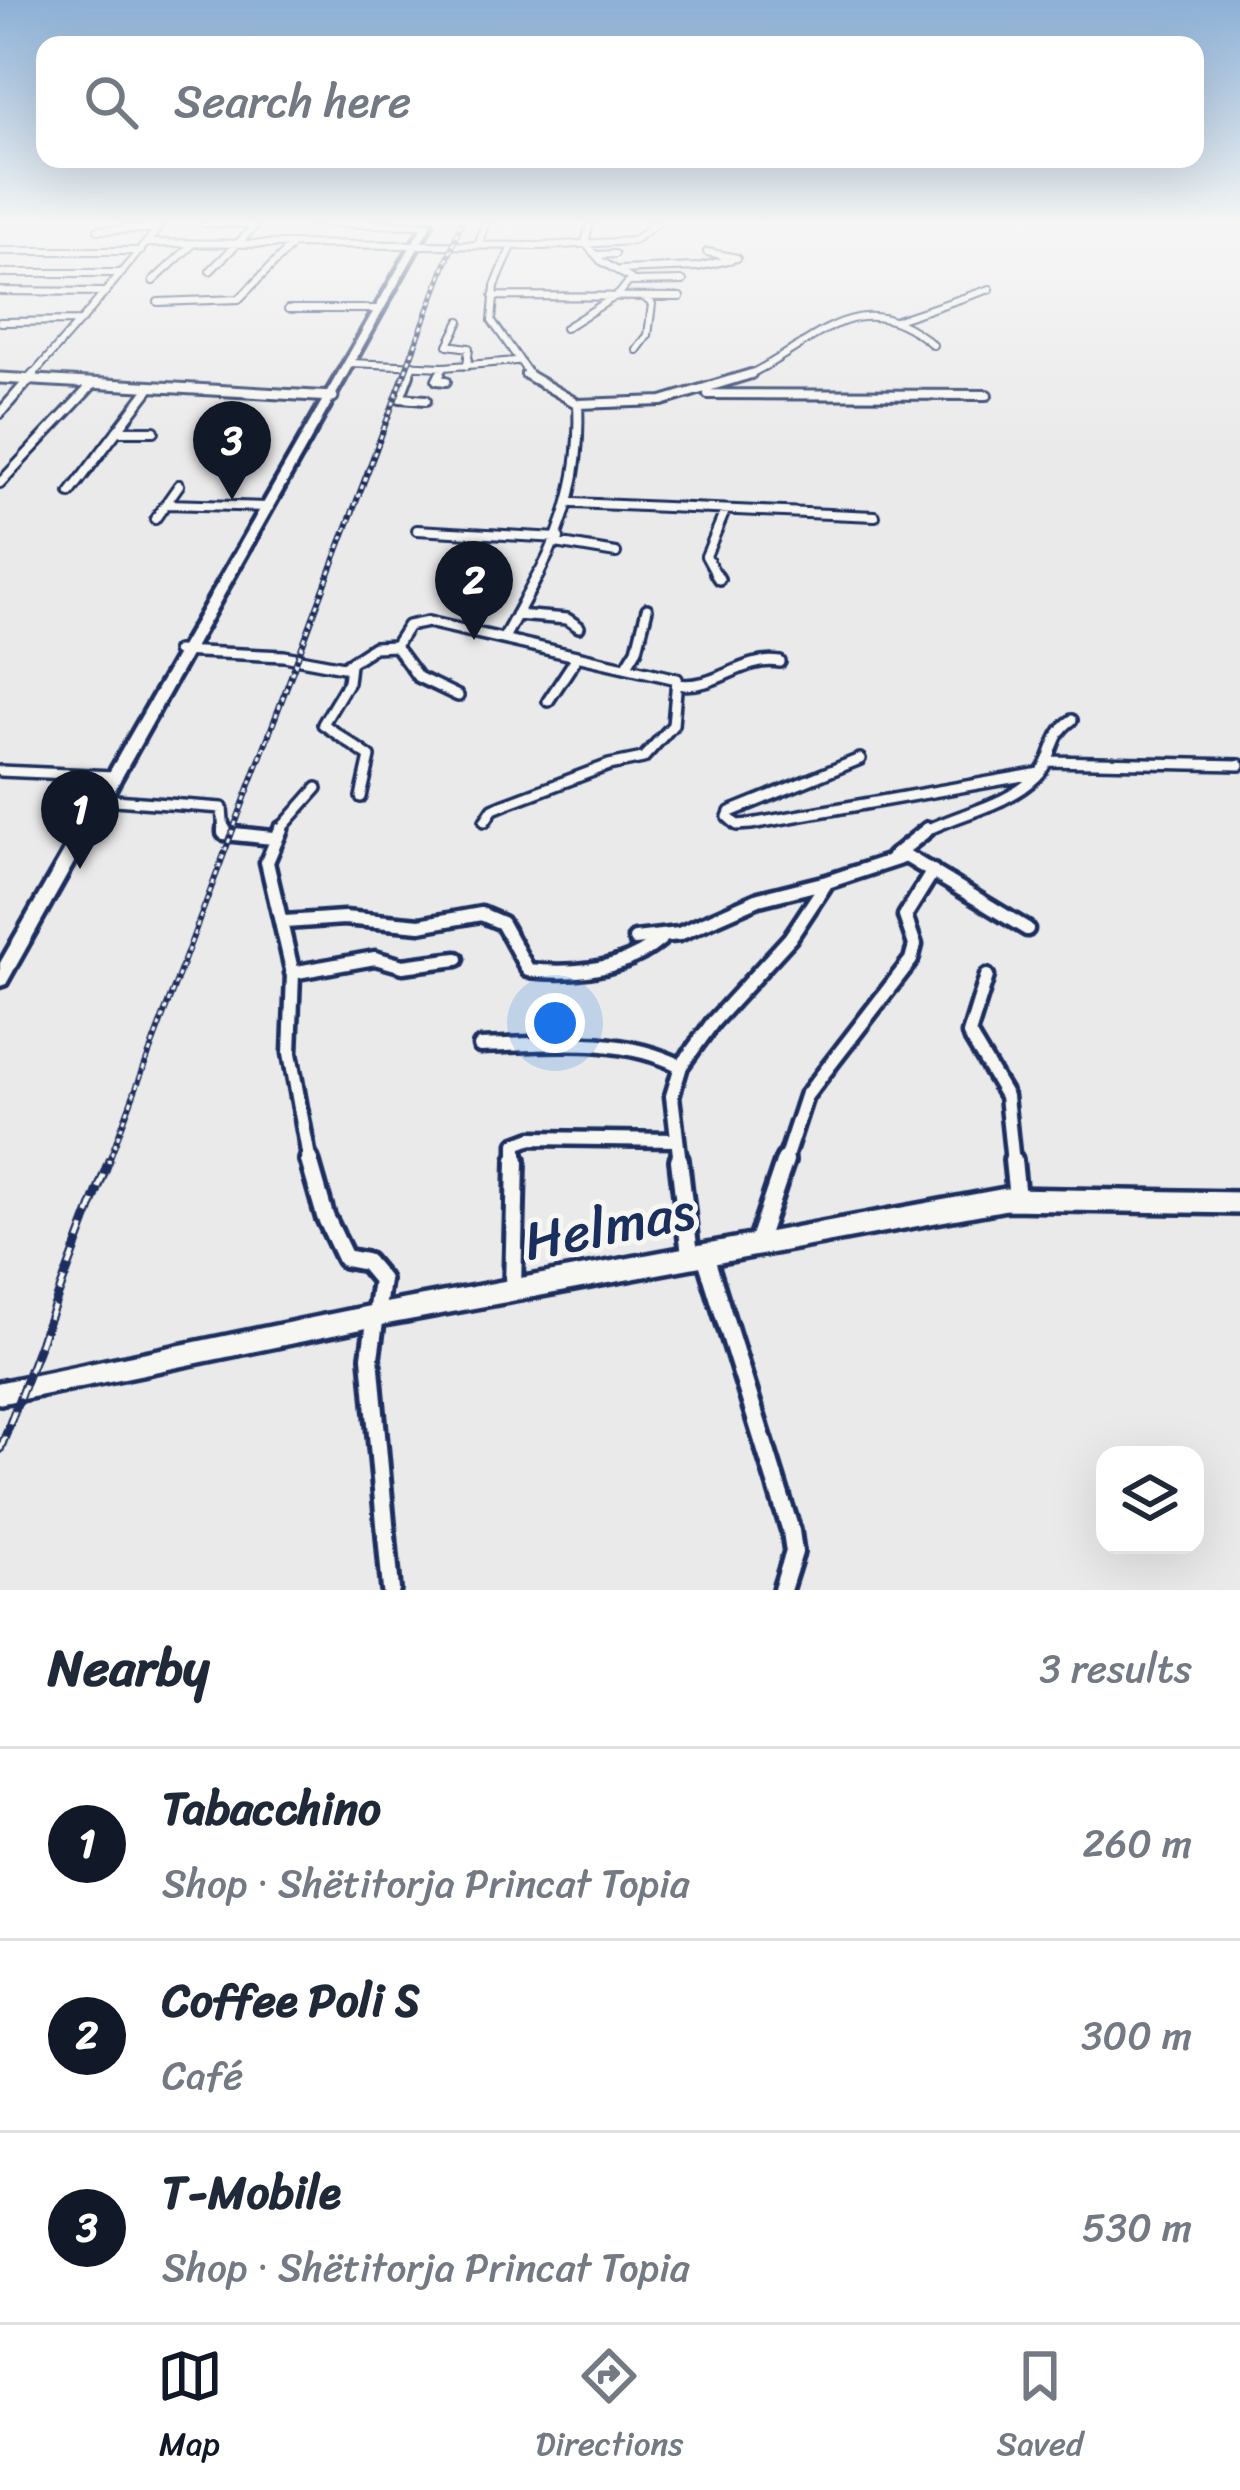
<!DOCTYPE html>
<html lang="en">
<head>
<meta charset="utf-8">
<style>
  body { margin:0; font-family:Sriracha,sans-serif; background:#f2f2f3; color:#1f2937 }
  .controls { position:absolute; right:36px; bottom:36px; display:grid; overflow:hidden; border-radius:24px; box-shadow:0 12px 48px #0002 }
  .controls button { width:108px; height:108px; display:grid; place-items:center; padding:0; border:0; border-bottom:3px solid #e0e1e3; background:#fff; color:#1f2937; font:60px sans-serif }
  .you { position:absolute; left:555px; top:1023px; width:42px; height:42px; margin:-30px; border:9px solid #fff; border-radius:50%; background:#1a73e8; box-shadow:0 0 0 18px #1a73e833 }
  .badge { display:grid; place-items:center; width:78px; height:78px; border-radius:50%; background:#111827; color:#fff; font-size:39px; font-weight:700 }
  .pin { position:absolute; translate:-50% -99px; filter:drop-shadow(0 3px 6px #0008) }
  .pin::after { content:''; position:absolute; top:63px; width:42px; height:36px; background:inherit; clip-path:polygon(0 0,100% 0,50% 100%) }
  .list { margin:0; padding:0; list-style:none }
  h2 { display:flex; justify-content:space-between; align-items:center; height:156px; margin:0; padding:0 48px; font-size:51px }
  h2 small { font-size:39px; font-weight:400; color:#747a83 }
  .list li { display:grid; grid-template-columns:78px 1fr auto; gap:36px; align-items:center; box-sizing:border-box; height:192px; padding:0 48px; border-top:3px solid #e0e1e3 }
  .list b { display:block; font-size:45px; white-space:nowrap }
  .list p { margin:0; font-size:39px; white-space:nowrap; color:#747a83 }
  .list em { font-size:39px; font-style:normal; color:#747a83 }
  .icon { flex:none; width:66px; height:66px; fill:none; stroke:currentColor; stroke-width:2; stroke-linecap:round; stroke-linejoin:round }
  .map { position:relative; flex:none; width:1240px; height:1590px; overflow:hidden }
  .search { position:absolute; background:#fff; box-shadow:0 12px 48px #0002; left:36px; right:36px; top:36px; height:132px; display:flex; align-items:center; gap:30px; box-sizing:border-box; padding:0 42px; border-radius:24px; color:#747a83; font-size:45px }
  .sheet { height:732px; background:#fff }
  nav { display:flex; justify-content:space-around; align-items:center; box-sizing:border-box; height:168px; border-top:3px solid #e0e1e3; background:#fff; font-size:33px; color:#747a83 }
  nav a { display:grid; justify-items:center; gap:6px }
  nav .on { color:#111827 }
  .map>svg:first-child { display:block }
  .lines { fill:none; stroke-linecap:round; stroke-linejoin:round }
  .minor-far4-casing { stroke:#1b2f5e; stroke-width:10 }
  .minor-far3-casing { stroke:#1b2f5e; stroke-width:14 }
  .minor-far2-casing { stroke:#1b2f5e; stroke-width:16 }
  .minor-far1-casing { stroke:#1b2f5e; stroke-width:21 }
  .minor-casing { stroke:#1b2f5e; stroke-width:26 }
  .tertiary-far1-casing { stroke:#1b2f5e; stroke-width:15 }
  .tertiary-casing { stroke:#1b2f5e; stroke-width:30 }
  .secondary-casing { stroke:#1b2f5e; stroke-width:9 }
  .minor-far4 { stroke:#f6f6f2; stroke-width:6 }
  .minor-far3 { stroke:#f6f6f2; stroke-width:8 }
  .minor-far2 { stroke:#f6f6f2; stroke-width:9 }
  .minor-far1 { stroke:#f6f6f2; stroke-width:12 }
  .minor { stroke:#f6f6f2; stroke-width:16 }
  .tertiary-far1 { stroke:#f6f6f2; stroke-width:9 }
  .tertiary { stroke:#f6f6f2; stroke-width:21 }
  .secondary { fill:#f6f6f2; fill-rule:evenodd }
  .rail-far1-casing { stroke:#1b2f5e; stroke-width:6 }
  .rail-casing { stroke:#1b2f5e; stroke-width:9 }
  .rail-far1 { stroke:#f6f6f2; stroke-width:3; stroke-dasharray:4.5; stroke-linecap:butt }
  .rail { stroke:#f6f6f2; stroke-width:4.5; stroke-dasharray:14; stroke-linecap:butt }
  .labels { text-anchor:middle; stroke-width:10; stroke-linejoin:round; paint-order:stroke }
  .near-street-label { font-size:54px; fill:#1b2f5e; stroke:#f6f6f2 }
</style>
</head>
<body>
<div class="map">
<svg width="1240" height="1590" viewBox="0 0 1240 1590">
  <rect width="100%" height="100%" fill="#e9eae9"/>
  <filter id="ink" filterUnits="userSpaceOnUse"><feTurbulence type="fractalNoise" baseFrequency=".00833" numOctaves="2"/><feDisplacementMap in="SourceGraphic" scale="24" xChannelSelector="R" yChannelSelector="G"/><feConvolveMatrix kernelMatrix="1 2 1 2 8 2 1 2 1" color-interpolation-filters="sRGB"/></filter>
  <g filter="url(#ink)">
    <g class="lines">
      <defs>
        <path id="minor-far4" d="M205 223 256 224
          M313 223 427 225
          M98 230 158 229 146 243
          M479 243 485 223
          M585 243 590 223
          M512 246 495 286 492 321 531 377
          M0 251H141
          M596 255 615 254
          M620 270 697 267 737 258 707 252
          M210 271 258 223
          M0 273H122
          M153 281 193 244
          M629 282 683 281
          M0 291 105 292
          M493 296 680 297
          M158 302 239 299 292 245
          M288 309H376
          M897 320 990 289
          M460 321 448 345 469 348 467 366
          M0 322 81 321 146 243 543 246 633 241 657 223
          M565 328 619 294 631 279 601 261 585 243
          M637 350 648 335 652 304 644 297
          M351 363 444 367 516 361
          M31 377 79 322
          M408 377 413 365
          M438 377 444 367
          M744 377C815 345 857 279 933 345"/>
        <path id="minor-far3" d="M409 374 400 398 426 400
          M440 374 437 380 446 381
          M526 374 578 404C581 468 568 519 538 576
          M708 394 987 395
          M578 404 662 401 751 374
          M0 413 34 374
          M117 431H154
          M0 483 91 386
          M70 493 149 389
          M573 503 875 516
          M167 504 269 507
          M155 519 179 485
          M417 530 559 538
          M556 543 616 553
          M717 576 706 556 725 511"/>
        <path id="minor-far2" d="M715 573 719 579
          M516 615 567 619 579 627
          M505 636 539 573
          M395 646 418 677 458 696
          M177 651 284 656 343 667 374 647 395 646 408 626 428 622 677 679 673 725 643 758 609 765 505 804 493 809 485 821
          M350 665 348 682 323 724 370 757 361 797
          M626 667 637 649 647 609
          M678 684C716 690 741 656 780 662
          M548 701 577 657
          M860 759 730 812 728 817 737 825 751 824 1040 773
          M1047 761 1240 765
          M0 771 114 776
          M101 799 222 808 224 832
          M278 832 317 788
          M923 832C960 813 1007 806 1037 776 1055 758 1049 735 1072 720"/>
        <path id="minor-far1" d="M224 829V833L273 838
          M281 829 267 862 293 974 290 1053 310 1163
          M893 857 928 829
          M285 922 344 918 420 925 481 914 502 923 528 970C575 975 624 971 661 939
          M635 939 679 934 759 899 827 882
          M292 973 375 958 403 966 457 959
          M987 976 969 1034 1006 1096 1013 1163
          M480 1046C549 1044 618 1035 681 1066
          M516 1163V1144L532 1138 676 1140
          M680 1163 672 1096 681 1066 713 1022 790 938 827 882 906 856 1027 929
          M784 1163 806 1096 911 960 915 945 905 916 933 871"/>
        <path id="minor" d="M309 1160 325 1216 345 1258 366 1262 381 1280 370 1357 391 1590
          M679 1160 690 1255
          M1013 1160 1017 1198
          M757 1243 785 1160
          M705 1255 791 1531 794 1552 782 1590
          M513 1289 516 1160"/>
        <path id="tertiary-far1" d="M0 378 333 397"/>
        <path id="tertiary" d="M0 1393 378 1315 1006 1199 1240 1203"/>
        <path id="secondary" d="M424 223H432L6 984 0 986V963Z"/>
      </defs>
      <use href="#minor-far4" class="minor-far4-casing"/>
      <use href="#minor-far3" class="minor-far3-casing"/>
      <use href="#minor-far2" class="minor-far2-casing"/>
      <use href="#minor-far1" class="minor-far1-casing"/>
      <use href="#minor" class="minor-casing"/>
      <use href="#tertiary-far1" class="tertiary-far1-casing"/>
      <use href="#tertiary" class="tertiary-casing"/>
      <use href="#secondary" class="secondary-casing"/>
      <use href="#minor-far4" class="minor-far4"/>
      <use href="#minor-far3" class="minor-far3"/>
      <use href="#minor-far2" class="minor-far2"/>
      <use href="#minor-far1" class="minor-far1"/>
      <use href="#minor" class="minor"/>
      <use href="#tertiary-far1" class="tertiary-far1"/>
      <use href="#tertiary" class="tertiary"/>
      <use href="#secondary" class="secondary"/>
      <defs>
        <path id="rail-far1" d="M108 1163 461 223"/>
        <path id="rail" d="M0 1450 109 1160"/>
      </defs>
      <use href="#rail-far1" class="rail-far1-casing"/>
      <use href="#rail" class="rail-casing"/>
      <use href="#rail-far1" class="rail-far1"/>
      <use href="#rail" class="rail"/>
    </g>
  </g>
  <linearGradient id="sky" x2="0" y2="1"><stop stop-color="#8cb0d6"/><stop offset="0.5" stop-color="#f5f6f5"/><stop offset="1" stop-color="#f5f6f5" stop-opacity="0"/></linearGradient>
  <rect width="1240" height="445" fill="url(#sky)"/>
  <g class="labels">
    <g class="near-street-label">
      <text transform="translate(609 1225) rotate(-11)" y="19">Helmas</text>
    </g>
  </g>
</svg>
<div class="controls">
<button><svg class="icon" aria-label="layers" viewBox="0 0 24 24"><path d="M12 4l9 5-9 5-9-5zM3 14l9 5 9-5"/></svg></button>
</div>
<div class="you"></div>
<div class="pin badge" style="left:80px;top:869px">1</div>
<div class="pin badge" style="left:474px;top:640px">2</div>
<div class="pin badge" style="left:232px;top:500px">3</div>
<div class="search"><svg class="icon" aria-label="search" viewBox="0 0 24 24"><circle cx="10" cy="10" r="6"/><path d="M15 15l6 6"/></svg>Search here</div>
</div>
<section class="sheet">
<h2>Nearby<small>3 results</small></h2>
<ul class="list">
<li><span class="badge">1</span><div><b>Tabacchino</b><p>Shop · Shëtitorja Princat Topia</p></div><em>260 m</em></li>
<li><span class="badge">2</span><div><b>Coffee Poli S</b><p>Café</p></div><em>300 m</em></li>
<li><span class="badge">3</span><div><b>T-Mobile</b><p>Shop · Shëtitorja Princat Topia</p></div><em>530 m</em></li>
</ul>
</section>
<nav>
<a class="on"><svg class="icon" aria-label="map" viewBox="0 0 24 24"><path d="M3 6l6-2 6 2 6-2v14l-6 2-6-2-6 2zM9 4v14M15 6v14"/></svg>Map</a>
<a><svg class="icon" aria-label="directions" viewBox="0 0 24 24"><path d="M12 3l9 9-9 9-9-9zM9 14v-3h6M13 9l2 2-2 2"/></svg>Directions</a>
<a><svg class="icon" aria-label="saved" viewBox="0 0 24 24"><path d="M7 4h10v16l-5-4-5 4z"/></svg>Saved</a>
</nav>
</body>
</html>
